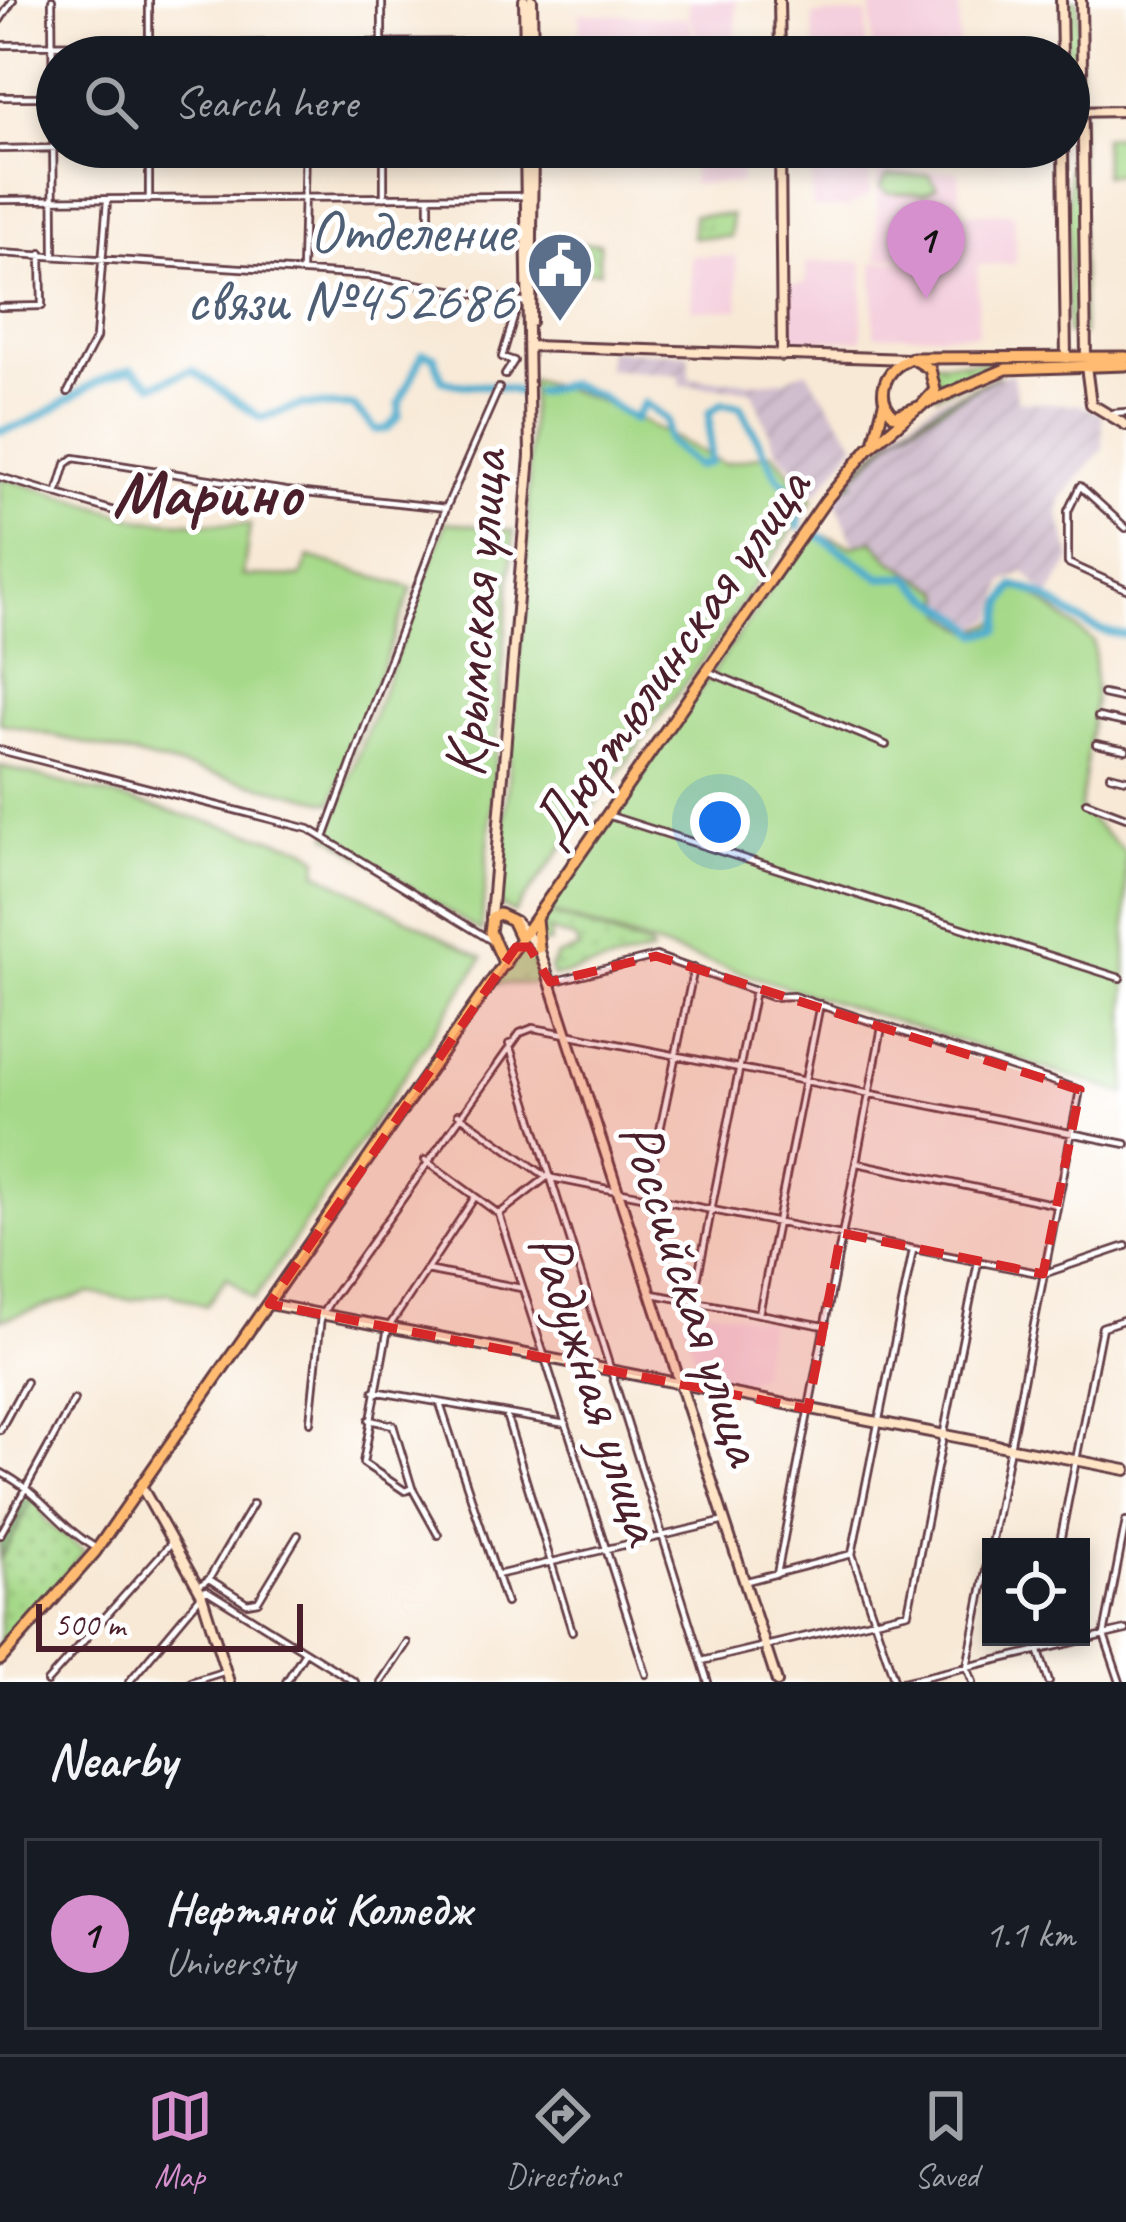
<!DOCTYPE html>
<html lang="en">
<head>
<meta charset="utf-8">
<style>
  body { margin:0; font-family:Caveat,sans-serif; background:#20242c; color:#f1f3f6 }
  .controls { position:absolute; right:36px; bottom:36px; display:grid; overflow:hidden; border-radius:0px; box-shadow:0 6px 18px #0003 }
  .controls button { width:108px; height:108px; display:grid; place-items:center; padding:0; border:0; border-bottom:3px solid #363941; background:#171b24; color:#f1f3f6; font:60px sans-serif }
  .scale { position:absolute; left:36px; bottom:30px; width:267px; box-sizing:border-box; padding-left:12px; border:6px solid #4a1f2b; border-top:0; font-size:33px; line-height:42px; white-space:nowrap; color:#4a1f2b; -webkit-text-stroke:9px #fff; paint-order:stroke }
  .you { position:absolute; left:720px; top:822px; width:42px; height:42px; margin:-30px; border:9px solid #fff; border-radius:50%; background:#1a73e8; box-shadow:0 0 0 18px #1a73e833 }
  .badge { display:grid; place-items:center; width:78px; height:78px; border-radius:50%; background:#d690ce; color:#111; font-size:39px; font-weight:700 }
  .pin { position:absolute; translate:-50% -99px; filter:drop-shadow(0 3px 6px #0008) }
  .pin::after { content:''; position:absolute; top:63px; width:42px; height:36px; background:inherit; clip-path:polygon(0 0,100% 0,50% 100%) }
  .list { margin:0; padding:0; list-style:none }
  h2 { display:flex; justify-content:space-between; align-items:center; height:156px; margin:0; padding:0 48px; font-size:51px }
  h2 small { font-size:39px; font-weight:400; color:#9ea1a6 }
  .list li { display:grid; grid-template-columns:78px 1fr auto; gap:36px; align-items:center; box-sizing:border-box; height:192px; margin:0 24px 24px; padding:0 24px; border:3px solid #363941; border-radius:0px }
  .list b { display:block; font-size:45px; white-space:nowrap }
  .list p { margin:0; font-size:39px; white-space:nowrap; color:#9ea1a6 }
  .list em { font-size:39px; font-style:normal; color:#9ea1a6 }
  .icon { flex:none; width:66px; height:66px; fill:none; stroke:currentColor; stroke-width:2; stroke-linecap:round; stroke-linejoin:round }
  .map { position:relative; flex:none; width:1126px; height:1682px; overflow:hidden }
  .search { position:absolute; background:#171b24; box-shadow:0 6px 18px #0003; left:36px; right:36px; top:36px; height:132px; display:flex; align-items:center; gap:30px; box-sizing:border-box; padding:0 42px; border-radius:66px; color:#9ea1a6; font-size:45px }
  .sheet { height:372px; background:#171b24 }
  nav { display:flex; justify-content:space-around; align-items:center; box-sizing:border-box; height:168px; border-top:3px solid #363941; background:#171b24; font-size:33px; color:#9ea1a6 }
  nav a { display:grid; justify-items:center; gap:6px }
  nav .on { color:#d690ce }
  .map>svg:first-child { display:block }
  .built { fill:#f4cfdd }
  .industrial { fill:url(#industrial-furrows) }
  .grass { fill:url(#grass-dots); stroke:#787c5a; stroke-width:3 }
  .forest { fill:url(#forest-firs); stroke:#676c50; stroke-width:3 }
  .park { fill:url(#park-tufts); stroke:#787c5a; stroke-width:3 }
  .garden { fill:#a6d989; stroke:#787c5a; stroke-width:3 }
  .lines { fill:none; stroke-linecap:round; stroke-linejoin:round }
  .river { stroke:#4fadcd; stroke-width:8 }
  .street-casing { stroke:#643d45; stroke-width:10 }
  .secondary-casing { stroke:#643d45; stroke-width:14 }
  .primary-casing { stroke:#643d45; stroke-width:15 }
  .street { stroke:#fff; stroke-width:4.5 }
  .secondary { stroke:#ffe4c6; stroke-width:8 }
  .primary { stroke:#ffbb71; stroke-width:9 }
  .marked { fill:#d62828; fill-opacity:0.2; stroke:#d62828; stroke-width:9; stroke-dasharray:24 15; stroke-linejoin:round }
  .labels { text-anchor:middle; stroke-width:10; stroke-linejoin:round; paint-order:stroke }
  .service-label { font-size:60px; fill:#4e5e75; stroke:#fff; text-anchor:end }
  .street-label { font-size:60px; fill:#4a1f2b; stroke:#fff }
  .quarter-label { font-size:66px; font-weight:bold; fill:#4a1f2b; stroke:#fff }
</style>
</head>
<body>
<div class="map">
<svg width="1126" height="1682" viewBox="0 0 1126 1682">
  <defs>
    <pattern id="industrial-furrows" width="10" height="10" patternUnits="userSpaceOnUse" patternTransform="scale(3)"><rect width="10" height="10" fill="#d0bdcd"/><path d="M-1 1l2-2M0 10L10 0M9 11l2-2" fill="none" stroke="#b4a2b0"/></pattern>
    <pattern id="grass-dots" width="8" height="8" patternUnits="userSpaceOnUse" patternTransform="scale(3)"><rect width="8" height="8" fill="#a6d989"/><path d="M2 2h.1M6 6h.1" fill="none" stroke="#90ba76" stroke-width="1.8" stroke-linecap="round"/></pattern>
    <pattern id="forest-firs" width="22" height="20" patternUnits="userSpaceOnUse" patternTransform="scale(3)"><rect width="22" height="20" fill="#84b975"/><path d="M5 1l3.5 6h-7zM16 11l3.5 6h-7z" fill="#6e9660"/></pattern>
    <pattern id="park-tufts" width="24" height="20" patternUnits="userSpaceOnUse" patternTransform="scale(3)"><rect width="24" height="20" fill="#a6d989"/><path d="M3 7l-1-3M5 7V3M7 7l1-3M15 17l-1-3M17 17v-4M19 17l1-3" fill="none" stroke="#90ba76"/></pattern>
  </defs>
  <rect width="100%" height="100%" fill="#fff"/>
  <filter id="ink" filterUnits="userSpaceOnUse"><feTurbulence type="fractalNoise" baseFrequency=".00833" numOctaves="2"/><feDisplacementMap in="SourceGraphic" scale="24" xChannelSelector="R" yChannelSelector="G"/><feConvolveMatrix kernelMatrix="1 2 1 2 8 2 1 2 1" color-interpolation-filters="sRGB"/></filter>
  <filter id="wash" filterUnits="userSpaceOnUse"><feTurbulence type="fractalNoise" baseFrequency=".004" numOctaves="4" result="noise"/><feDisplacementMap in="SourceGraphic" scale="48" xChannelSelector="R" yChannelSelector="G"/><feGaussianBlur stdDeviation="2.7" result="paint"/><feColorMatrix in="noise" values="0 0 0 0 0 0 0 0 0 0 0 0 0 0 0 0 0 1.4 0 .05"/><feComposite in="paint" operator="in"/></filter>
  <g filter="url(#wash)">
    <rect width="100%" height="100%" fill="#f8e9d6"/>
    <path class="built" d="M689 0H736L737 57H710L688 17Z
      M871 0H959V57H872Z
      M580 13 686 18 702 50 687 57H579Z
      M867 14 866 57H814L813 15Z
      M693 147H740L741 183 692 184Z
      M870 155V195L847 208H812L811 156Z
      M959 171 960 213 1014 212 1016 264 978 265V334L874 335 873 262 960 259H877V172Z
      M691 256H736L739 309 692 310Z
      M863 261 862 340H787V285L806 283V262Z
      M697 1306 769 1321 760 1374 744 1383 700 1373 683 1320Z"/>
    <path class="industrial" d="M608 350 689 354 690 378 763 382 785 380 806 370 856 443 816 494 776 449 751 390 680 385V375L607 369Z
      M1012 373 1018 401 1079 405 1102 414 1103 449 1061 499 1059 516 1072 558 1048 598 1025 572 1004 582 994 619 976 628 852 541 833 495 894 430 942 398Z"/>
    <path class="grass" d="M928 362H1041L1000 365 937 395 938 378Z
      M546 912 649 947 652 953 553 977 550 968 557 956 579 949 575 939 550 931V942L543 944 538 929Z
      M528 949 536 956 546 984H496L518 951Z
      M26 1491 36 1496 46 1522 85 1551 0 1653V1538Z"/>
    <path class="forest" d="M1000 375 900 432 852 479 854 483 837 491C885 436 934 404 1000 375Z
      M26 1493 34 1497 0 1560V1540Z"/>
    <path class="park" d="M1064 0H1078L1080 104H1069Z
      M1069 121H1079L1083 334H1067Z
      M1123 136 1124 174 1104 175 1103 137Z
      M693 215H731V237H693Z
      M599 243 600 271 580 272 579 262H571V244Z"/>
    <path class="garden" d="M930 175 937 187 925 194 887 193 880 187 887 176Z
      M531 380C600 394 662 432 724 464L773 453 813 499 714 645 514 913 500 905 498 896 527 553Z
      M0 477 142 520 250 525 243 576 301 577 309 557 412 588 332 803 0 723Z
      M446 522 514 531 481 932 328 835Z
      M816 533 853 546 873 540 891 560 943 592 946 614 972 632 998 622 1001 601 1022 585 1094 642 1095 697 1080 810 1126 853V1094L546 911 783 571Z
      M0 766 303 847 319 858 317 872 483 958 254 1300 227 1277 206 1306 169 1293 130 1300 90 1293 0 1320Z"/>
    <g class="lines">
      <path class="river" d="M537 392 569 384 599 396 634 420 644 403 667 420 668 441 696 466 710 462 709 413 722 404 740 406 778 478 798 494 799 527
        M0 431C52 421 83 379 132 369L154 385 192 370 261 418 302 405 353 406 376 430 387 429 399 416V404L423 353 434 356 442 380C470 391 489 379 520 393
        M812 531 881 578 910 577C930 603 959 609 979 634L999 630 1004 602 1014 586C1057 592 1072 631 1126 635"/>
    </g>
  </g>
  <g filter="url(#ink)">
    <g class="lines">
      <defs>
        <path id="street" d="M52 0 54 253
          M0 20 13 0
          M0 45 522 42
          M149 57V0
          M382 57V0
          M0 97H57
          M384 147V198
          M0 149 116 147
          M0 200 526 196
          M149 200V147
          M429 228V198
          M0 253 369 276 527 303
          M302 270 305 147
          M0 307 42 306 41 253
          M505 375 514 361 502 357 518 304
          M68 392 96 338 107 201
          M1113 413 1126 412
          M0 477 114 511
          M57 494 66 464 74 458 286 491 446 508
          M1126 528 1080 486 1068 511V563L1126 589
          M707 671 886 745
          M1103 694 1126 699
          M1098 717 1126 723
          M1096 744 1126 750
          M0 750 309 829 492 941
          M1110 775 1126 779
          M1086 802 1126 817
          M607 815 1120 978
          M325 835 446 508 499 388
          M552 982 656 956 772 997 793 996 1080 1090 967 1667 973 1682
          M509 1044 708 1682
          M458 1114 547 1177 712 1210 1043 1274 1126 1246
          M425 1160 499 1214 646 1674
          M857 1163 1057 1205
          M646 1197 694 968
          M499 1214 547 1177
          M426 1270 521 1288
          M653 1294 824 1326
          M693 1301 755 990
          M759 1314 820 1004
          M374 1391 566 1424
          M440 1404 506 1603
          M507 1418 572 1631
          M369 1420 393 1425 412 1488 438 1535
          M310 1422 321 1316 330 1301 520 1033 533 1028 566 1034 1126 1144
          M0 1430 26 1382
          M0 1472C43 1494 54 1523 96 1548
          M412 1488 405 1491 363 1463 388 1328 475 1197
          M0 1535 74 1400
          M1059 1547 1102 1327 1126 1319
          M777 1574 882 1027
          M497 1575 725 1521
          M209 1579 247 1603 258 1601 298 1535
          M747 1581 852 1554
          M197 1587 209 1579 253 1504
          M1042 1637 1039 1652 1049 1682
          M702 1661 908 1612 978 1262
          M47 1682 173 1541
          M129 1682 206 1590 355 1682
          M191 1682 226 1671
          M286 1682 305 1652
          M381 1682 407 1643
          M895 1682 852 1554 913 1250
          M902 1682 1126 1630
          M1120 1682 1104 1635 1126 1521"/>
        <path id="secondary" d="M524 0 525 57
          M532 0 533 57
          M779 0 780 57
          M1061 0 1062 57
          M1081 0 1086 357
          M1069 112 1126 111
          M780 147 782 356
          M1063 147 1066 358
          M531 322 533 147
          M531 346 907 359
          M1086 366 1091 404 1126 425
          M491 917 530 456 525 147
          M515 921 539 948 777 1682
          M269 1304 1126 1470
          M141 1486 201 1593 229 1682"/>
        <path id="primary" d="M912 358 930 369 935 390 921 406 895 416C873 397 885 369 909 359L912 358C983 358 1055 357 1126 357
          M928 402 1006 369 1126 365
          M875 439 884 403
          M536 919 539 948
          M505 965 490 932 492 917 499 914 512 920 521 939
          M0 1660 95 1552 826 500 869 448 918 407"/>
      </defs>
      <use href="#street" class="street-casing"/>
      <use href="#secondary" class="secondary-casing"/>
      <use href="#primary" class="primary-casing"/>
      <use href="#street" class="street"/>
      <use href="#secondary" class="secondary"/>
      <use href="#primary" class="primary"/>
    </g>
  </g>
  <path class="marked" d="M516 947H529L550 982 656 956 1080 1090 1043 1274 841 1233 808 1409 269 1304Z"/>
  <defs>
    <symbol id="civic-pin" viewBox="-11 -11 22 30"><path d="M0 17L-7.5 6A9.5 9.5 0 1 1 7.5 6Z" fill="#5c6f8a" stroke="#fff"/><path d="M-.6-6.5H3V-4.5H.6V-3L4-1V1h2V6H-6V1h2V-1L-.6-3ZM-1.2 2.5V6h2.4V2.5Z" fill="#fff"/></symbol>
  </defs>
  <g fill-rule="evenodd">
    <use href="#civic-pin" x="522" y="227" width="76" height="104"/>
  </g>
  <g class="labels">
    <g class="service-label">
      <text x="514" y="251">Отделение<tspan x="514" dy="69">связи №452686</tspan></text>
    </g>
    <g class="street-label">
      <text transform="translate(474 614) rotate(-86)" y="21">Крымская улица</text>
      <text transform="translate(668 656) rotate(-55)" y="21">Дюртюлинская улица</text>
      <text transform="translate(694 1292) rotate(72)" y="21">Российская улица</text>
      <text transform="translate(598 1387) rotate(72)" y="21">Радужная улица</text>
    </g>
    <g class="quarter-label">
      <text x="207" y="515">Марино</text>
    </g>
  </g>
</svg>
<div class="controls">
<button><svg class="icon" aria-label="locate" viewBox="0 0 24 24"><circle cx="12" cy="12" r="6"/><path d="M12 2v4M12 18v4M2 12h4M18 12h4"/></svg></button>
</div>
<div class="scale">500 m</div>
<div class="you"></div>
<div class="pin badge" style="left:926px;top:299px">1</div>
<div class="search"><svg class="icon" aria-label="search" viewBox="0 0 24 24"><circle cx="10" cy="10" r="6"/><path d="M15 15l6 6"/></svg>Search here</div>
</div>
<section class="sheet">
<h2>Nearby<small></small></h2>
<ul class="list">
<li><span class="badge">1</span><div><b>Нефтяной Колледж</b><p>University</p></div><em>1.1 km</em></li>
</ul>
</section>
<nav>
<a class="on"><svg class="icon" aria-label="map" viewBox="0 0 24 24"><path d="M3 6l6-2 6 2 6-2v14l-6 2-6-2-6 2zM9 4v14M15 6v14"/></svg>Map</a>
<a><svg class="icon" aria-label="directions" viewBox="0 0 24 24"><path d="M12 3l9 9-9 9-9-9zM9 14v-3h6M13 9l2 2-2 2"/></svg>Directions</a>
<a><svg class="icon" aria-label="saved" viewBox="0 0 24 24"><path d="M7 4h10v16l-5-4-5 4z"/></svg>Saved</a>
</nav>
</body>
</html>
